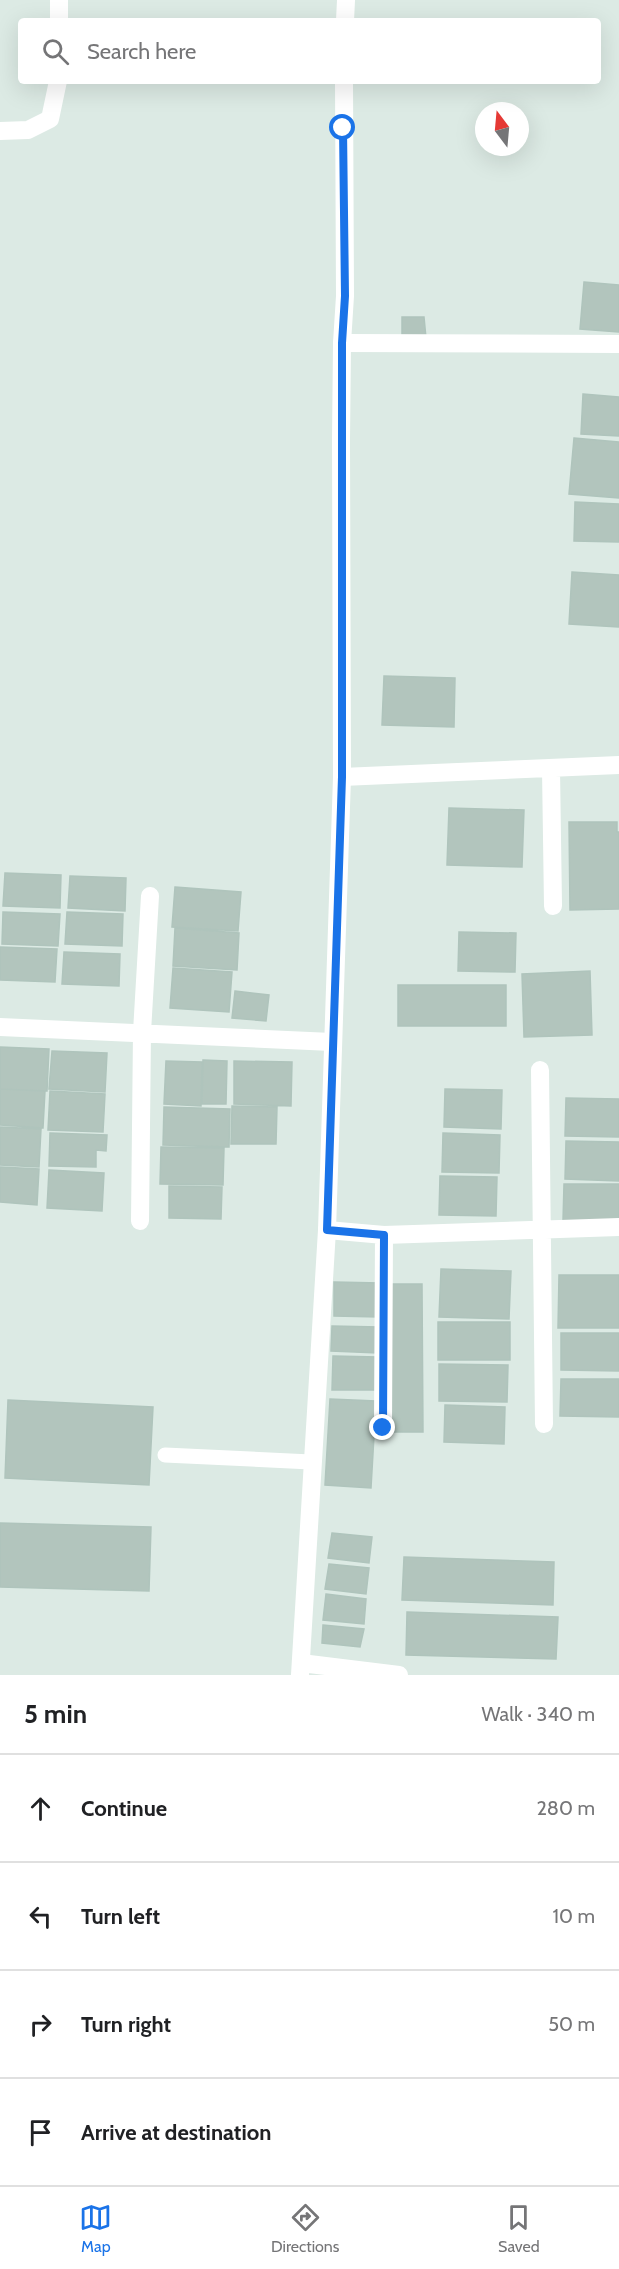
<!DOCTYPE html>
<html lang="en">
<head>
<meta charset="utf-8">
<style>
  body { margin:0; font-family:Cabin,sans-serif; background:#f6f6f6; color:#202124 }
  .compass { position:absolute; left:475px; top:102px; width:54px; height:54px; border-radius:50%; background:#fff; box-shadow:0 6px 24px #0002; rotate:344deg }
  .stop { position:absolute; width:18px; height:18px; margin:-14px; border:4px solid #1a73e8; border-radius:50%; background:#fff }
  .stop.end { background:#1a73e8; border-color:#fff; box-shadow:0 2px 6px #0008 }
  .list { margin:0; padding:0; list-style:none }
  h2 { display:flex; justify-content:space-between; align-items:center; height:78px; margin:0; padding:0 24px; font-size:26px }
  h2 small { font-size:20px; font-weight:400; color:#757577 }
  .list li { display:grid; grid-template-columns:39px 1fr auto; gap:18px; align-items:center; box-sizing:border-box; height:108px; padding:0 24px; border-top:2px solid #e0e0e0 }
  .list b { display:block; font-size:22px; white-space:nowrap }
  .list em { font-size:20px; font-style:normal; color:#757577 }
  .icon { flex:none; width:33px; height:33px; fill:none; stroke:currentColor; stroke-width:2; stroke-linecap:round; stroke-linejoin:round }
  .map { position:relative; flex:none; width:619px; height:1675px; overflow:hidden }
  .search { position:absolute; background:#fff; box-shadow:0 6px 24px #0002; left:18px; right:18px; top:18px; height:66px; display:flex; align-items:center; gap:15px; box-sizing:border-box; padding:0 21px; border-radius:6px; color:#757577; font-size:22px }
  .sheet { height:510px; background:#fff }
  nav { display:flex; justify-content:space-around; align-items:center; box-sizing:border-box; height:84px; border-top:2px solid #e0e0e0; background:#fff; font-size:16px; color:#757577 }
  nav a { display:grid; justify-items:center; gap:3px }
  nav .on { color:#1a73e8 }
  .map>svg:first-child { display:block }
  .building { fill:#b2c5bd; stroke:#afc4bc; stroke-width:1.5 }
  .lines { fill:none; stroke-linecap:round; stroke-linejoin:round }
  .service { stroke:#fff; stroke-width:15 }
  .minor { stroke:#fff; stroke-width:18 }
  .tertiary { stroke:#fff; stroke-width:18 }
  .route { stroke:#1a73e8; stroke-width:8 }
</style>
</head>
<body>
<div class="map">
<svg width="619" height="1675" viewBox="0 0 619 1675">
  <rect width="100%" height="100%" fill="#dceae4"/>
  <path class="building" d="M584 282 619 285V332L580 329Z
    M402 317H424L426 338H402Z
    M583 394 619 397V436L581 434Z
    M574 438 619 442V498L569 494Z
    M575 502 619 504V542L574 541Z
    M572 572 619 575V627L569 624Z
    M384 676 455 678 454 727 382 725Z
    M449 808 524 810 522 867 447 865Z
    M569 822H617V832H619V909L570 910Z
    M5 873 61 875 60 908 3 906Z
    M70 876 126 878 125 911 68 908Z
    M175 887 241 892 238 931 172 927Z
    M3 912 60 914 58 946 2 944Z
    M67 912 123 914 122 946 65 944Z
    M175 928 239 933 237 970 173 966Z
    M459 932 516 933 515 972 458 971Z
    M0 947 57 949 55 982 0 980Z
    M64 952 120 954 119 986 62 984Z
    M173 968 232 972 229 1012 170 1008Z
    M590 971 592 1035 524 1037 522 974Z
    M398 985H506V1026H398Z
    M235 991 269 995 266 1021 232 1018Z
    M0 1047 49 1049 47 1091 0 1089Z
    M52 1051 107 1053 105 1092 49 1089Z
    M203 1060 227 1061 226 1104H202Z
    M166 1061 202 1062 201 1106 164 1104Z
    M234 1061 292 1062 291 1106 234 1104Z
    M0 1089 45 1091 43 1128 0 1125Z
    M445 1089 502 1090 501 1129 444 1127Z
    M50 1091 105 1094 103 1132 48 1130Z
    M566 1098 619 1099V1137L565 1136Z
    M232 1106 277 1107 276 1144H231Z
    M164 1107 230 1109 229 1147 163 1145Z
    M0 1127 41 1129 39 1167 0 1165Z
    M50 1133 107 1135 106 1151 96 1150V1167L49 1166Z
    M443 1133 500 1135 499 1173 442 1172Z
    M566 1141 619 1142V1181L565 1179Z
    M161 1147 224 1148 223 1185 160 1184Z
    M0 1167 39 1169 37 1205 0 1202Z
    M49 1170 104 1173 102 1211 47 1208Z
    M440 1176 497 1177 496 1216 439 1215Z
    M564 1184H619V1221H563Z
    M169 1186 222 1187 221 1219 169 1218Z
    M441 1269 511 1271 509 1319 439 1317Z
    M559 1275H619V1328H558Z
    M334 1282 380 1283 379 1317 334 1316Z
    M390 1284H422L423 1432H391Z
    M438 1322H510V1360H438Z
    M332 1326 379 1327 378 1353 331 1351Z
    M561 1333H619V1371L561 1370Z
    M333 1356 378 1357 377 1390H332Z
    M439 1364 508 1365 507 1402 439 1401Z
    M561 1379H619V1417L560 1416Z
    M330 1399 376 1401 371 1488 325 1485Z
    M8 1400 153 1407 149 1485 5 1478Z
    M445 1405 505 1407 504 1444 444 1442Z
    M0 1523 151 1527 149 1591 0 1587Z
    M332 1533 372 1537 369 1563 328 1558Z
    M404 1557 554 1562 553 1605 402 1600Z
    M329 1564 369 1568 366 1594 325 1589Z
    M326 1594 366 1599 364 1624 323 1620Z
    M407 1612 558 1617 556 1659 406 1655Z
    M323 1625 364 1629 360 1647 322 1643Z"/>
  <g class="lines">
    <path class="service" d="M165 1455 311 1462"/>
    <path class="minor" d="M59 21V0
      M0 131 28 130 50 119 58 81
      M342 343 619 344
      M551 769 553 906
      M342 777 619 765
      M0 1027 332 1042
      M540 1070 544 1424
      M140 1221 142 1032 150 896
      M327 1230 384 1235 619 1227
      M383 1429 384 1235
      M301 1663 399 1675"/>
    <path class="tertiary" d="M345 21 346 0
      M300 1675 327 1230 342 777 341 440 342 343 345 296 344 81"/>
  </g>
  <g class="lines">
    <path class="route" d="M343 128 345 296 342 343V777L327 1230 384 1235 383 1428"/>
  </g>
</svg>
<svg class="compass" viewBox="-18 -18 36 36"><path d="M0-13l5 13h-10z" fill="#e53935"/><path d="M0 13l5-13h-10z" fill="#757577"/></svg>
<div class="stop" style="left:343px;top:128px"></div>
<div class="stop end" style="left:383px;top:1428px"></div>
<div class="search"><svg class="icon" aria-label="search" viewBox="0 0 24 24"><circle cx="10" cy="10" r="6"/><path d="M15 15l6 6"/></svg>Search here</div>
</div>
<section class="sheet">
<h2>5 min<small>Walk · 340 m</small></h2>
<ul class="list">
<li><svg class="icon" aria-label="ahead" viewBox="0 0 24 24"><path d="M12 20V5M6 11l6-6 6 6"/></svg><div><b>Continue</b></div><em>280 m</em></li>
<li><svg class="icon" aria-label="left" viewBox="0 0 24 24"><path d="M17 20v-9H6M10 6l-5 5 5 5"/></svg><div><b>Turn left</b></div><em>10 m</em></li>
<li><svg class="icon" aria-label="right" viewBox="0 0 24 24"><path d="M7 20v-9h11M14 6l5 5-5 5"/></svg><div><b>Turn right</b></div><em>50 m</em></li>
<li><svg class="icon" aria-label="arrive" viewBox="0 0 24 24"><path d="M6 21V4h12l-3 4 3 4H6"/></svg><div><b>Arrive at destination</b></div></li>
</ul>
</section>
<nav>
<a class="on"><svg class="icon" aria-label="map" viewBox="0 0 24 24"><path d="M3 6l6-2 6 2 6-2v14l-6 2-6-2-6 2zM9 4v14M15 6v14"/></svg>Map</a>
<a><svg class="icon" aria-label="directions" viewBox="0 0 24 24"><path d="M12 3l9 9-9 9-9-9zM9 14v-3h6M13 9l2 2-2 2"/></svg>Directions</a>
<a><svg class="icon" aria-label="saved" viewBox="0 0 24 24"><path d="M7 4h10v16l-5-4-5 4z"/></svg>Saved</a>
</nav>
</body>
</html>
